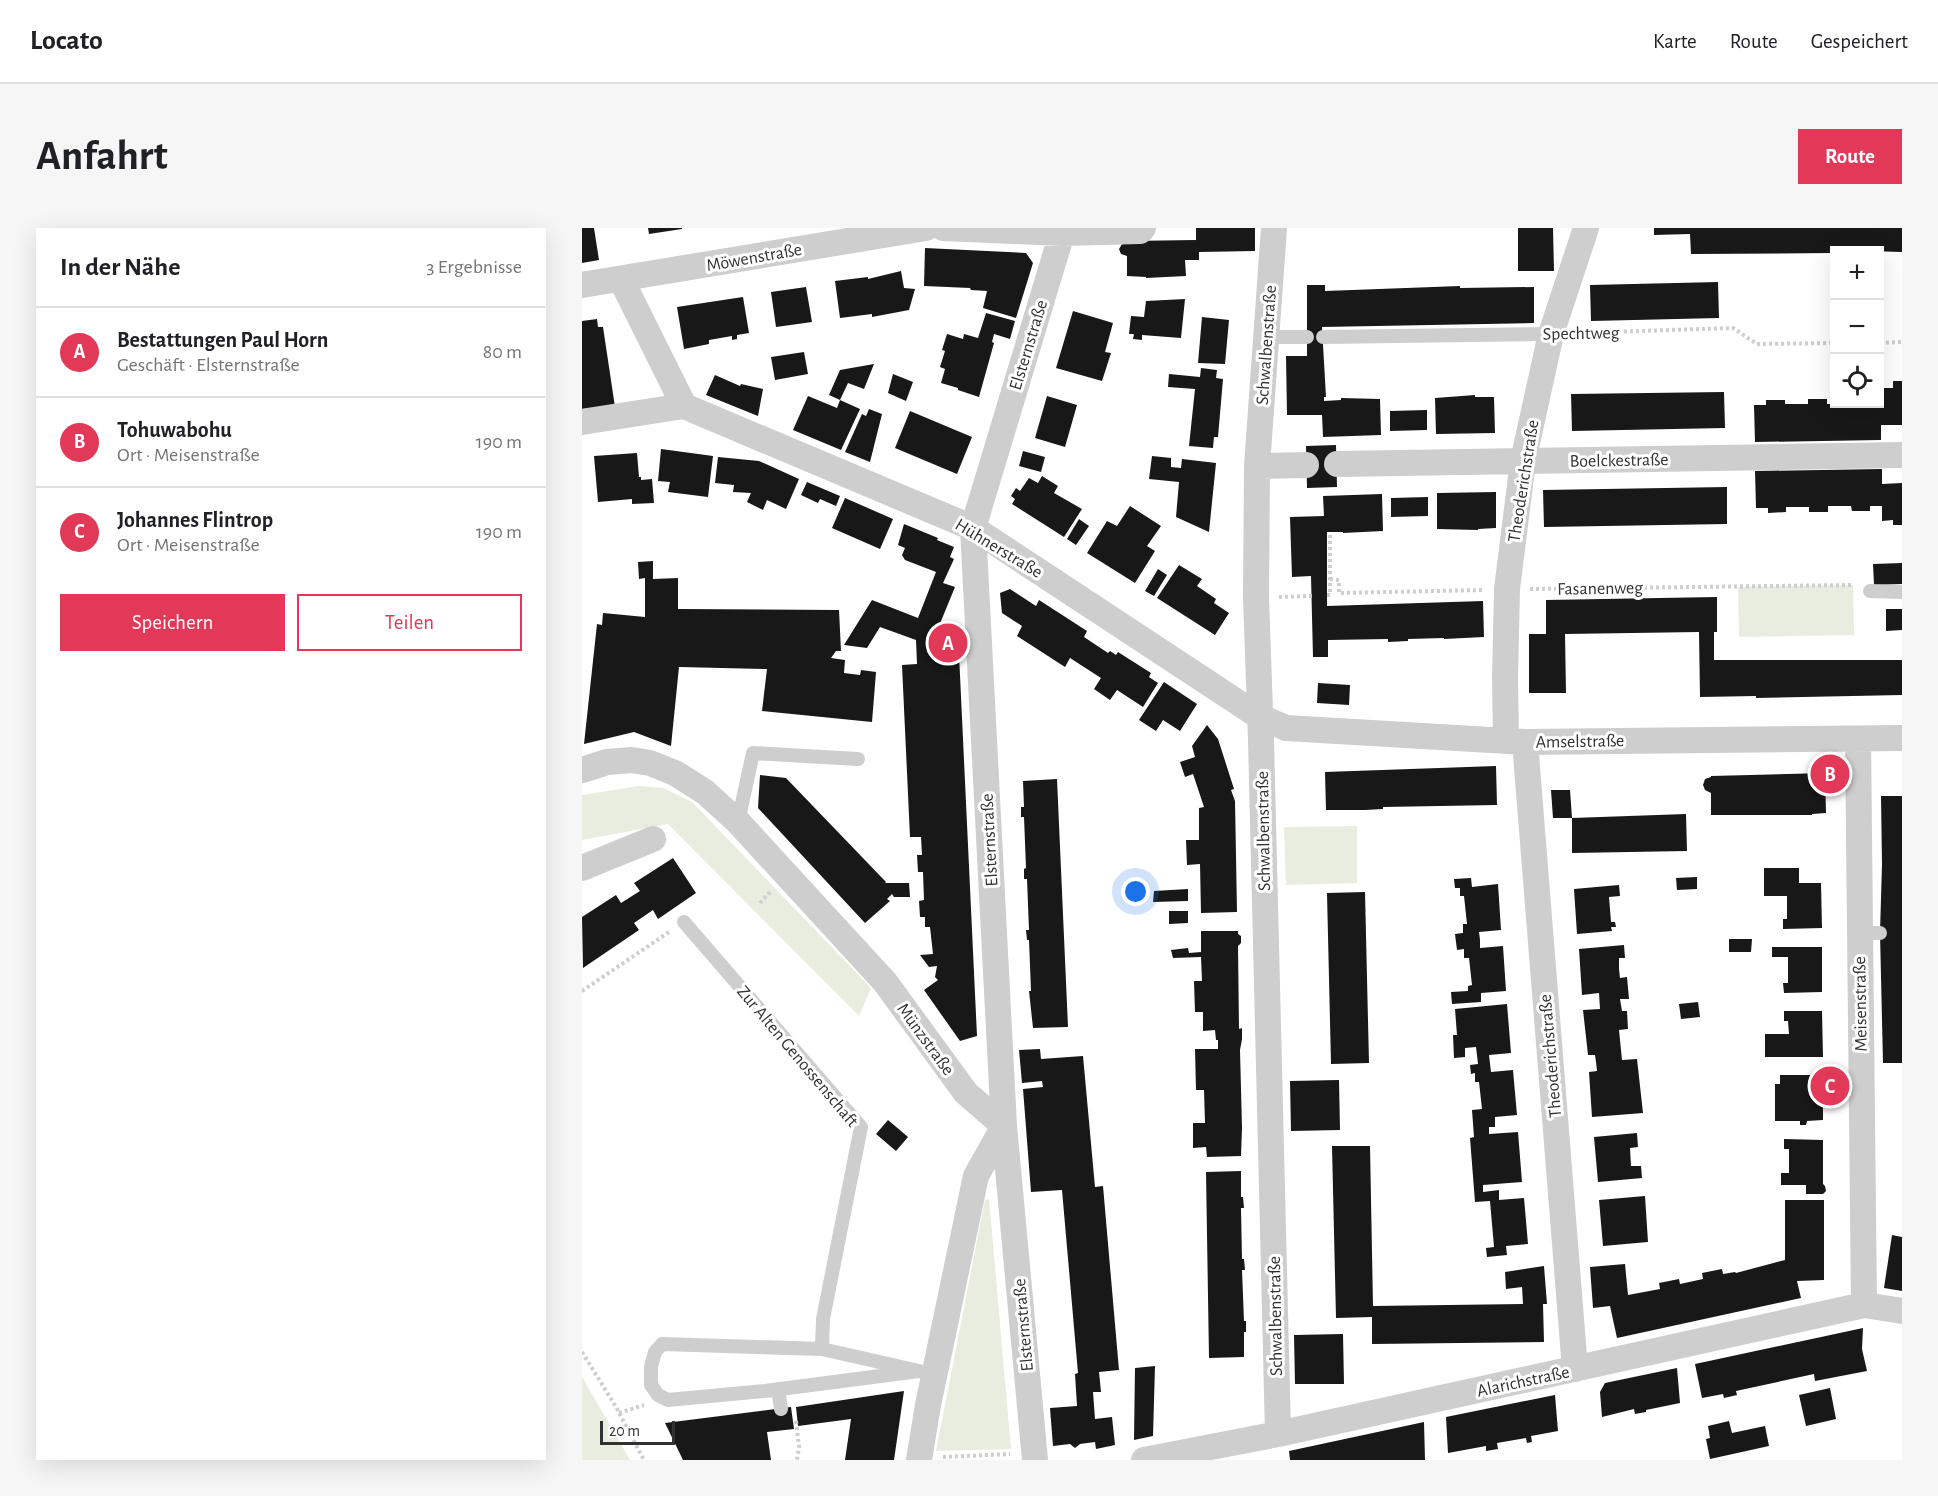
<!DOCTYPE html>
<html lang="de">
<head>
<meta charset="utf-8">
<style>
  body { margin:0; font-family:"Alegreya Sans",sans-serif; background:#f6f6f6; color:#202124 }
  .controls { position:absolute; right:18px; top:18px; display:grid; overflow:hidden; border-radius:0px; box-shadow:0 6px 24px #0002 }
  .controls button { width:54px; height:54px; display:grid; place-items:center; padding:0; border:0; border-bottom:2px solid #e0e0e0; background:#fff; color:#202124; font:30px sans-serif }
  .scale { position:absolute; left:18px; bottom:15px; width:75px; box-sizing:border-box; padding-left:6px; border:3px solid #313131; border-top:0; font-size:16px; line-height:21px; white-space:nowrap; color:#313131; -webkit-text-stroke:4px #fff; paint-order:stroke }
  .you { position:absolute; left:554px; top:664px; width:21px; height:21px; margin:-15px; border:4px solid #fff; border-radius:50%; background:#1a73e8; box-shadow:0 0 0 9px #1a73e833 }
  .badge { display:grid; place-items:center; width:39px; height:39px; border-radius:50%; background:#e23958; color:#fff; font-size:20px; font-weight:700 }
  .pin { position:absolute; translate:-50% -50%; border:3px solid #fff; box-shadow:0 2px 6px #0006 }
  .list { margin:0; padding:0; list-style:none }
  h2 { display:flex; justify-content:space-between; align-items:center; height:78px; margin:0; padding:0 24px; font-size:26px }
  h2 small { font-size:20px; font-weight:400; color:#757577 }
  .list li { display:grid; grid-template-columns:39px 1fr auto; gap:18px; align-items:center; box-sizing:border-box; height:90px; padding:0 24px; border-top:2px solid #e0e0e0 }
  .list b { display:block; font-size:22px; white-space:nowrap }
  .list p { margin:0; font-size:20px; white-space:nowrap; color:#757577 }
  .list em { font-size:20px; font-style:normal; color:#757577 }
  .actions { display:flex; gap:12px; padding:18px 24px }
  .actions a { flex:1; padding:14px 0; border:2px solid #e23958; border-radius:0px; text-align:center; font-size:21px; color:#e23958 }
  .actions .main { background:#e23958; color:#fff }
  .icon { flex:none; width:33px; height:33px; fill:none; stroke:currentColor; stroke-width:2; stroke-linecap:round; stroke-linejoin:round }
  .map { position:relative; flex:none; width:1320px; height:1232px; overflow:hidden; border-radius:0px }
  header { display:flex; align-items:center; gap:36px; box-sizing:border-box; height:84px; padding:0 30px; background:#fff; border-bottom:2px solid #e0e0e0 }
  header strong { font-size:28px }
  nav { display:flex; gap:33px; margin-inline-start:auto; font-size:21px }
  .intro { display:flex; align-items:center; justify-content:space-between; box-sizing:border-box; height:144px; padding:0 36px }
  h1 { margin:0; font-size:42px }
  .button { padding:15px 27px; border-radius:0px; background:#e23958; color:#fff; font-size:21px; font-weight:700 }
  main { display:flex; gap:36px; padding:0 36px }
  aside { flex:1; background:#fff; border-radius:0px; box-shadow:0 6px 24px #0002 }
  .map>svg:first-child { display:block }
  .green { fill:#e8eddf }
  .building { fill:#181818 }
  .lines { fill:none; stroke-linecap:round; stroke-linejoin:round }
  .path { stroke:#cecece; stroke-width:4; stroke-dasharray:3 3; stroke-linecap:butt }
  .service { stroke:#cecece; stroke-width:14 }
  .minor { stroke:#cecece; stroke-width:26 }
  .labels { text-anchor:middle; stroke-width:6; stroke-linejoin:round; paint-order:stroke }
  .street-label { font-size:18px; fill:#313131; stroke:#fff }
</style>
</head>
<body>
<header>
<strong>Locato</strong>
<nav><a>Karte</a><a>Route</a><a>Gespeichert</a></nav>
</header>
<div class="intro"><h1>Anfahrt</h1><a class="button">Route</a></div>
<main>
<aside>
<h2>In der Nähe<small>3 Ergebnisse</small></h2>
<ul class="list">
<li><span class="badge">A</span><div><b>Bestattungen Paul Horn</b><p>Geschäft · Elsternstraße</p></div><em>80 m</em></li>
<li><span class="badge">B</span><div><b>Tohuwabohu</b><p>Ort · Meisenstraße</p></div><em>190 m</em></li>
<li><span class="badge">C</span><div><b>Johannes Flintrop</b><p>Ort · Meisenstraße</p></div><em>190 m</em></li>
</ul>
<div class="actions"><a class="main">Speichern</a><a>Teilen</a></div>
</aside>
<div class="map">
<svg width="1320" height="1232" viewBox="0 0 1320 1232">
  <rect width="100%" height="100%" fill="#fff"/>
  <path class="green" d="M1271 357 1272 407 1157 409 1156 359Z
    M57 558 81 560 110 574 289 760 277 788 86 596 0 612V567Z
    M775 598V655L704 657 702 599Z
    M407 971 429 1221 354 1223 403 972Z
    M0 1149 48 1232H0Z"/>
  <path class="building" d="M0 0H12L17 32 0 35Z
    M66 0H100V1L67 6Z
    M614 0H673V23L617 24V32H603L604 48 564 50V49L545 48V28L539 26 537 21 540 16 546 13 614 12Z
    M936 0H971L972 43H936Z
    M1072 0H1320V24L1252 22V25L1109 26 1108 6 1072 7Z
    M343 20 444 25 451 35 434 90 401 80 405 63 389 62 388 60 342 58Z
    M319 43 322 60 333 61 327 82 290 89V86L258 90 253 53 286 49V51Z
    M1136 54 1137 90 1009 93 1008 57Z
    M725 57H743V63L878 58V60L952 59V95L740 99 744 169H742V173L759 172V170L798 171 799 207 741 209 740 187H705L704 128H725Z
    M224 59 230 94 194 99 189 64Z
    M161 69 167 105 155 107V111L150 112V108L127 112V116L102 121 95 79Z
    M603 71 599 110 560 107V112L551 111 552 106H547L549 88 562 89 564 73Z
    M491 83 531 95 523 124 529 125 520 153 474 140Z
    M404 85 433 93 428 111 412 106 410 114 412 115 397 169 376 162V160L359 155 363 141 358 139 363 123 360 122 365 106 381 111 382 106 396 110Z
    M620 89 647 92 643 136 616 135Z
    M15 91 16 99H21L33 179 0 181V93Z
    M222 124 226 146 193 152 189 129Z
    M292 136 282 161 266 155 258 172 247 167 258 142Z
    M619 140 635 142 634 150 641 151 636 209H632L631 220 607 218 613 161 586 159 587 146 618 149Z
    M311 146 331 154 324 173 306 165Z
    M133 147 158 158 159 156 181 161 176 188 124 167Z
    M1311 153H1320V197H1299V212L1173 214 1172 177H1184V172H1203V176H1226V171H1245V176H1298V160H1311Z
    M1142 164 1143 200 990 203 989 166Z
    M893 167V169H912L913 205 854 206 853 170Z
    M226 168 255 180 258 172 278 181 259 222 211 202Z
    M465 168 495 177 483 219 453 210Z
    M287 181 300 186 288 234 263 224 280 186 284 188Z
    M845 182V202L808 203V183Z
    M328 183 390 209 375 246 313 220Z
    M754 217 755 259 725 260 724 218Z
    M79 221 131 228 126 269 86 264 88 254 76 253Z
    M441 223 463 229 459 244 437 238Z
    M55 225 57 249H59V252L70 251 72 275 50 276V271L16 274 12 228Z
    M570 228 589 230V239L599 240 600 231 634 235 627 304 594 289 597 254 567 251Z
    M136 229 177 233 217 251 204 281 185 272 181 282 165 274 169 265 151 264 152 257 133 255Z
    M1300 241V256L1320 255V297H1311V292L1300 293V278H1288V283H1270L1269 278H1246V284H1227V279H1204V284L1186 285V280H1174L1173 243Z
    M460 248 476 258 472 265 500 281 482 309 430 276 433 271 429 268 434 260 438 263 447 250 456 255Z
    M225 254 258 268 254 278 238 271 236 275 219 267Z
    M1145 259V296L962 299 961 262Z
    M914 264V300L896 301V302L855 301V265Z
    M800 266 801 303 761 305V304H745V378L901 373 902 409 862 411V410L826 411V413L806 414V411L746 412V429H731L729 348 710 349 708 289 742 288 741 268Z
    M846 269V288L809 289V270Z
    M263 270 311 291 298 321 250 300Z
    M548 278 579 298 565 318 573 323 553 355 505 325 525 293 535 298Z
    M497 291 507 298 494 317 485 311Z
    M322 296 356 310 355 312 372 319 368 329 372 331 361 355 373 359 357 398 376 405 395 808 378 813 342 762 356 752 353 749 355 738 347 739 338 727 351 726 348 699H343V689H338L337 673 342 672 341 644H336L335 627H340L339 609H328L320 437 335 436 334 412 298 399 285 420 262 417 290 372 336 390 354 344 323 332 320 327 323 320 316 317Z
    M71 333V351L96 350V381L257 382 259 423H254L249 430 263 432 262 445 278 447 279 442 294 444 290 494 180 483 185 441 97 439 89 518 52 504 2 516 15 396 20 397 21 385 63 389V350L57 351 56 334Z
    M1320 335V356L1292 357 1291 336Z
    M597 337 620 351 615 358 634 371 632 375 647 385 633 407 575 370Z
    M576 341 585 347 572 368 563 363Z
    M428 361 454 378 457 372 505 403 502 409 526 425 528 423 534 427 536 424 569 445 567 449 576 455 561 479 535 462 528 472 512 461 519 450 488 430 483 439 435 408 440 398 420 385 418 365Z
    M1135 369V404H1132V432H1320V467L1174 470V468L1118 469 1117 404 983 406 984 465H947V406H964V372Z
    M1304 381H1320V402L1304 403Z
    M582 454 615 476 598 503 581 492 574 503 557 492Z
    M736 455 768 457 767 477 735 475Z
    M625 497 636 511 652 561 649 562 653 573 655 684 619 685 618 636 605 637 604 612H617V580L622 579 611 546 603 549 598 534 613 529 610 518Z
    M914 538 915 577 801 579V581L783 582H744L743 544Z
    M1243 545 1244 585 1230 586V587H1129V565L1123 562 1121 557 1123 551 1129 549V548Z
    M178 547 204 550 304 654 303 655H327L328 669H312L310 666 305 671 308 673 283 695 176 580Z
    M475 551 486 799 451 800 447 763H449L447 712H445L444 702H447L445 651H442V641L444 640 442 589H439V579H442L441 553Z
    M969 562H988L990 590 1104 586 1105 623 990 625V590H971Z
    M1299 568H1320V835H1301L1298 705 1300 636Z
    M91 630 114 665 76 691 71 682 52 695 57 702 1 740 0 689 34 667 39 675 58 663 52 655Z
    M1182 640H1217V655H1239L1240 700 1201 701V691H1205V668H1182Z
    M1115 649V661L1095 662 1094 650Z
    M889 650 890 659 916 656 919 702 897 704 898 712V720L921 718 924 763 899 765V774L870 776 869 764 886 763V758L890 757 887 730H882V721L875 722 873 706 881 705V696H885L882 668H878V660H873L872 651Z
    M1037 657 1038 668 1027 669 1029 694H1033L1034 699H1029L1030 703 995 706 992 661Z
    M606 661V673L571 674 572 663Z
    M783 664 787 835 749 836 745 665Z
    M587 683H606V695L587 696Z
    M619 703H656V706L659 708V715L656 718 657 801 660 800V811L658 822 660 900 659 928 625 929 624 919 611 920V895H623L622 862H614L613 821H636V812H634L633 802 621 803V784H613L612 753H620L619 729 591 730 589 722 606 720 607 725 619 724Z
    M1147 711H1170L1169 724H1147Z
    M1042 717 1043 730H1037V741L1038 750 1045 749 1047 771H1038L1040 783H1045L1046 801 1037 802 1040 832 1055 831 1061 885 1010 889 1007 844 1015 843 1014 834 1013 827H1006L1001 782 1018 781 1017 765 1000 767 997 721Z
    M1190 719H1240V764L1202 765 1201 755H1206V729H1190Z
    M1116 774 1118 789 1099 791 1097 776Z
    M925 776 929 825 907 827 909 844 931 842 935 887 913 889V899H907V906L936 904 940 954 901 957V964L917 962V972L942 970 946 1016 924 1018 925 1027 905 1029 904 1020 912 1019 908 973 893 974 888 910 892 909 890 882 900 881 897 854H893V845L889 846 888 837 896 836 894 819 883 820V829L872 830 871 807H875L873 781Z
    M1202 783H1240L1241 829H1183V806H1207L1206 793H1202Z
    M458 821 459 831 501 828 513 959 521 958 537 1142 517 1144 519 1164H511L513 1191 530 1189 533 1217 514 1221 513 1214 498 1216 493 1220 488 1216 471 1218 468 1180 495 1178 493 1146 496 1145 480 962 449 964 441 861 461 859 460 853 440 855 437 822Z
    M1198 847H1241V892L1225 893 1224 897H1218V893H1193V856H1198Z
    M757 852 758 902 709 903 708 853Z
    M306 892 326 909 314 923 294 906Z
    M1055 905 1056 919 1048 920 1049 938H1059L1060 950 1016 954 1012 909Z
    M1202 911 1241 912V956L1243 958 1244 963 1241 966H1224V957H1199V945H1207V921H1202Z
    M750 918H788L791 1078 941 1076 940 1059 924 1061 923 1044 962 1038 965 1076H961L962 1114 790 1116V1089L754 1090Z
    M659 943V969H661L662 980H659L660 1031H662L663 1042H660L662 1093H664V1104H662V1129L627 1130 624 944Z
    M1063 968 1066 1014 1021 1018 1017 972Z
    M1203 972H1242V1052L1215 1053 1219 1070 1035 1110 1028 1078 1011 1080 1008 1039 1043 1036 1046 1067 1078 1061 1077 1055 1097 1051 1098 1056 1121 1051 1120 1045 1140 1041 1141 1046 1153 1044 1154 1045 1203 1032Z
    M1310 1007 1320 1009V1063L1302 1060Z
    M1281 1100 1280 1121 1285 1143 1233 1153 1232 1146 1154 1163 1155 1167 1142 1170 1141 1166 1120 1170 1113 1136Z
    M761 1106 762 1156H713L712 1107Z
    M573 1138 571 1208 552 1212 553 1140Z
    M1095 1140 1098 1175 1064 1182V1184L1053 1186 1052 1181 1020 1189 1018 1164 1023 1155Z
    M1248 1160 1254 1191 1224 1198 1217 1167Z
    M322 1163 312 1232H263L269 1191 216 1198 214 1179Z
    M973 1167 976 1203 949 1208 950 1214 945 1215 944 1210 915 1215 916 1221 904 1223V1218L866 1225 864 1189Z
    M209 1179 212 1201 185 1204 189 1232H101L83 1195Z
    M1147 1193 1150 1205 1183 1198 1187 1218 1128 1231 1124 1211 1128 1210 1126 1198Z
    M842 1194 843 1232H708L707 1223Z"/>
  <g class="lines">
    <path class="path" d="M994 105 1151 100 1175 116 1252 115
      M1298 115 1320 114
      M748 351 757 352V365L902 362
      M948 361 1271 357
      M745 367H748V307
      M697 369 730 368
      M178 675 188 664
      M0 763 87 704
      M0 1124 34 1179 62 1232
      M37 1185 62 1177
      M214 1193 217 1219 215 1232
      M361 1229 428 1226"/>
    <path class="service" d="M684 109H725
      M741 109 969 106
      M1288 363 1320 364
      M156 594 171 525 276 531
      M102 694 279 899 241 1091 240 1121
      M1277 705H1298
      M337 1143 183 1163 86 1172 76 1167 69 1157V1139L73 1124 80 1116 240 1121 337 1143 353 1147
      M196 1161 199 1181"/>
    <path class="minor" d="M361 0 480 5 558 3 561 0
      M692 0 675 238 674 370 679 512 696 1206
      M39 51 102 178 391 300 678 489 704 500 943 514 1320 510
      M0 57 344 0
      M0 194 102 178
      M755 236 1320 227
      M675 238 724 237
      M1276 511 1282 1077
      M924 512 923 450 925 361 941 233 969 106 1004 0
      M943 514 993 1141
      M0 542 25 534 50 532 68 535 93 545 123 564 156 594 303 754 384 865 422 898
      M0 640 71 611
      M337 1232 346 1177 394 948 422 898
      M453 1232 422 898 391 300 480 5
      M562 1232 696 1206 1282 1077 1320 1083"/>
  </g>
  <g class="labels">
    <g class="street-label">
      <text transform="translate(172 29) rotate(-10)" y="6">Möwenstraße</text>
      <text transform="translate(999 105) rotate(-1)" y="6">Spechtweg</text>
      <text transform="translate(446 117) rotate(-73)" y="6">Elsternstraße</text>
      <text transform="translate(684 117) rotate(-86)" y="6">Schwalbenstraße</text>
      <text transform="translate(1037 232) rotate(-1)" y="6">Boelckestraße</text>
      <text transform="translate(941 253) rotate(-81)" y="6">Theoderichstraße</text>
      <text transform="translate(417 320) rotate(31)" y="6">Hühnerstraße</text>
      <text transform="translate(1018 360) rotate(-1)" y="6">Fasanenweg</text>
      <text transform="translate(998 513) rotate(-1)" y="6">Amselstraße</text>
      <text transform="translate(681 603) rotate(-91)" y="6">Schwalbenstraße</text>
      <text transform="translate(407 612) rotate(-93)" y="6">Elsternstraße</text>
      <text transform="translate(1278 776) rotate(-91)" y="6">Meisenstraße</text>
      <text transform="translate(344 811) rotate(54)" y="6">Münzstraße</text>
      <text transform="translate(216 828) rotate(50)" y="6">Zur Alten Genossenschaft</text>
      <text transform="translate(968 828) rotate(-95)" y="6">Theoderichstraße</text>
      <text transform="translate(693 1088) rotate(-91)" y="6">Schwalbenstraße</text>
      <text transform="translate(441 1097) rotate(-95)" y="6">Elsternstraße</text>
      <text transform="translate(941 1153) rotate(-12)" y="6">Alarichstraße</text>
    </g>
  </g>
</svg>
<div class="controls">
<button>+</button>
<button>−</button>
<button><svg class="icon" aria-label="locate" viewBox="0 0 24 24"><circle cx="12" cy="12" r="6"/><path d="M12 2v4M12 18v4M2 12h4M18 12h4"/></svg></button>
</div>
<div class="scale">20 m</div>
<div class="you"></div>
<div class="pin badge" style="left:366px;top:415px">A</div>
<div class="pin badge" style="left:1248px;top:546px">B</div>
<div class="pin badge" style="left:1248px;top:858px">C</div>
</div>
</main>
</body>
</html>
